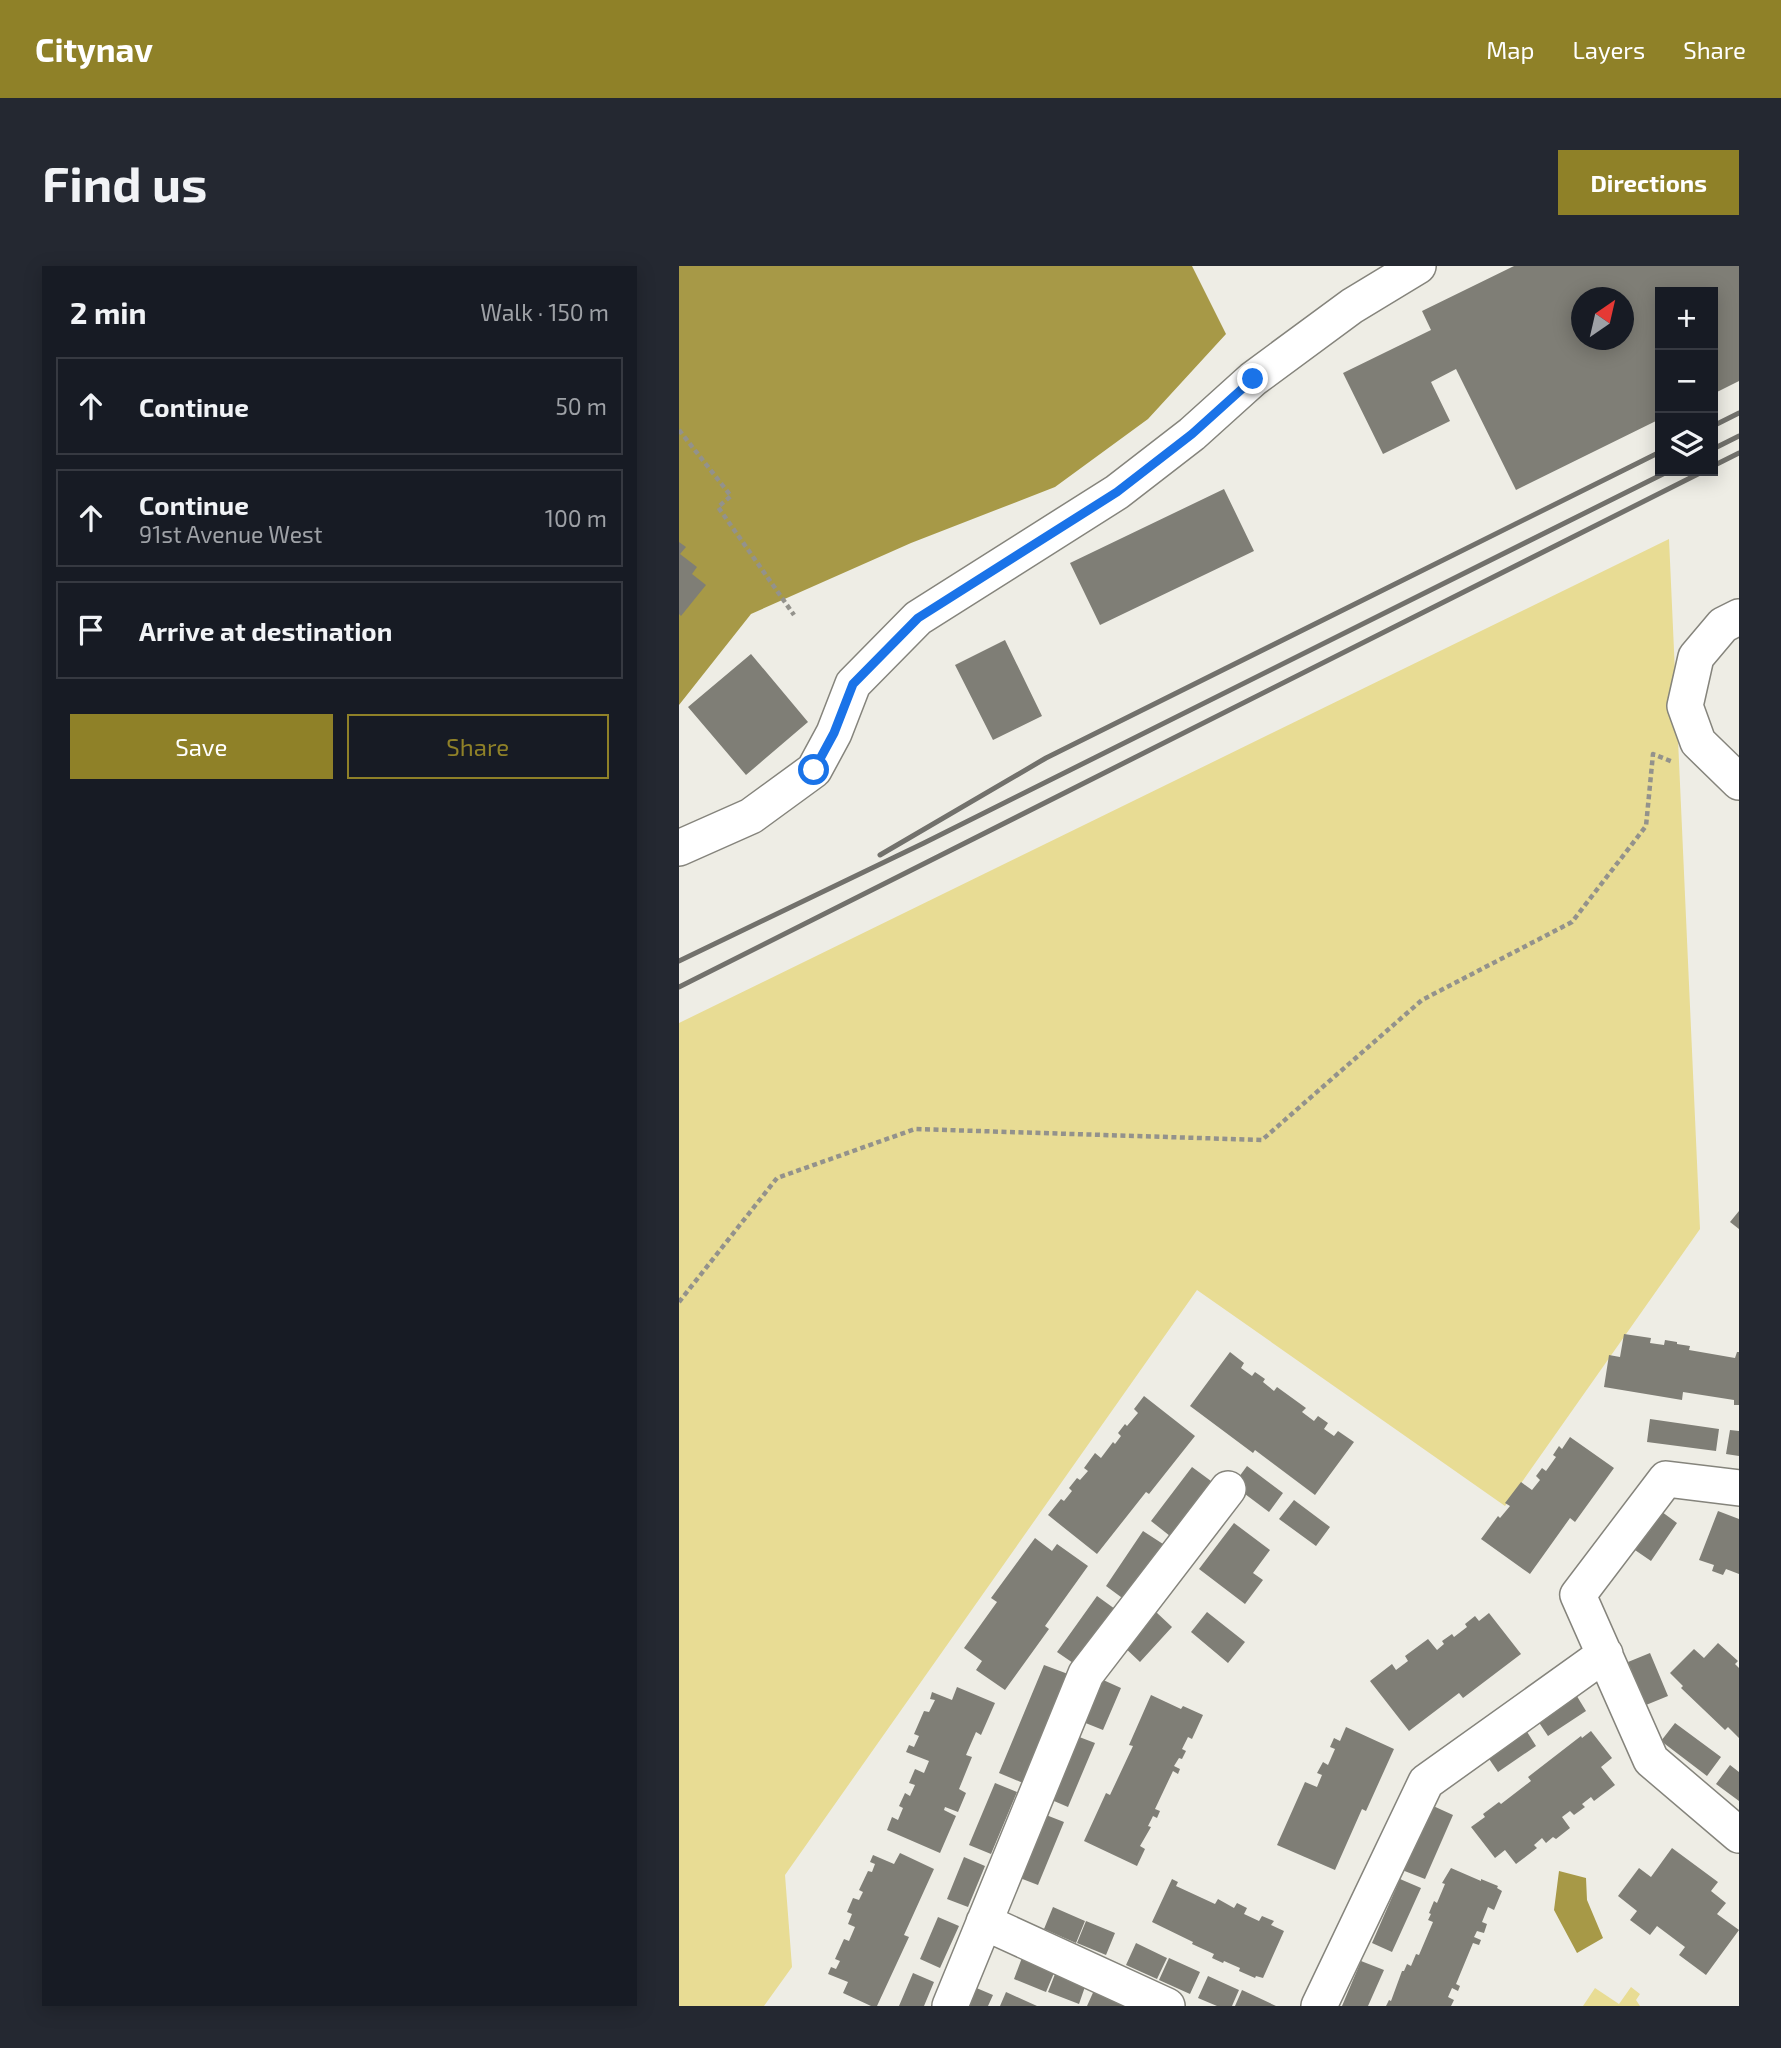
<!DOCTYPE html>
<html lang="en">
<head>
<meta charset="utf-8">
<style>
  body { margin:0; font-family:"Exo 2",sans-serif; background:#242831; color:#f1f3f6 }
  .controls { position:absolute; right:21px; top:21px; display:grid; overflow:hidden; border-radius:0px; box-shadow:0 4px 18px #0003 }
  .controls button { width:63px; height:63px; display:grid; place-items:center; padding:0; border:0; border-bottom:2px solid #363941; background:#171b24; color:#f1f3f6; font:35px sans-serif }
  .compass { position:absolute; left:892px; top:21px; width:63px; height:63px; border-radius:50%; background:#171b24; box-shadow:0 4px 18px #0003; rotate:34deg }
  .stop { position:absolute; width:21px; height:21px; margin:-16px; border:5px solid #1a73e8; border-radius:50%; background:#fff }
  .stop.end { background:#1a73e8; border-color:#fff; box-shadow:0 2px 7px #0008 }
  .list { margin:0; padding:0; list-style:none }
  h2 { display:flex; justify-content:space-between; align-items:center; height:91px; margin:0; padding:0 28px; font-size:30px }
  h2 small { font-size:23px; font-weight:400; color:#9ea1a6 }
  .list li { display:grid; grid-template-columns:46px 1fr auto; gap:21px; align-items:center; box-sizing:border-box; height:98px; margin:0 14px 14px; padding:0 14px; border:2px solid #363941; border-radius:0px }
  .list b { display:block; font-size:26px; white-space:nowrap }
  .list p { margin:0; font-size:23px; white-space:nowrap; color:#9ea1a6 }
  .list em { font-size:23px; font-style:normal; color:#9ea1a6 }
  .actions { display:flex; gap:14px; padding:21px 28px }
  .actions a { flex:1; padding:16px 0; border:2px solid #8f8128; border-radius:0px; text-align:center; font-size:24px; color:#8f8128 }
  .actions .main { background:#8f8128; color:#fff }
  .icon { flex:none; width:38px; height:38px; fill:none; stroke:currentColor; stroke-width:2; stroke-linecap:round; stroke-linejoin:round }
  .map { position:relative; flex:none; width:1060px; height:1740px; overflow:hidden; border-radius:0px }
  header { display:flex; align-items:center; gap:42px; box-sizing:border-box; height:98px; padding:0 35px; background:#8f8128; color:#fff }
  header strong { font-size:33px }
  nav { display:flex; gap:38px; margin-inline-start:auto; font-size:24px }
  .intro { display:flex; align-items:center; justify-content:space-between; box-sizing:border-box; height:168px; padding:0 42px }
  h1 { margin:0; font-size:49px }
  .button { padding:18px 32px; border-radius:0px; background:#8f8128; color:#fff; font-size:24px; font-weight:700 }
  main { display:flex; gap:42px; padding:0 42px }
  aside { flex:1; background:#171b24; border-radius:0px; box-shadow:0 4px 18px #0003 }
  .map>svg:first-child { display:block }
  .green { fill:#e8dc94 }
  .water { fill:#a79947 }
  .building { fill:#7f7e76; fill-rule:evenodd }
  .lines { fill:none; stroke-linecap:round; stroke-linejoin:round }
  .minor-casing { stroke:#85847c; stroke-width:38 }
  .path { stroke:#93928c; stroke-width:4.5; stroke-dasharray:5 3.5; stroke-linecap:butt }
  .minor { stroke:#fff; stroke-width:35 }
  .rail { stroke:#72716c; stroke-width:5 }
  .route { stroke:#1a73e8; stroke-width:9 }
</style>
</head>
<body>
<header>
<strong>Citynav</strong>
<nav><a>Map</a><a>Layers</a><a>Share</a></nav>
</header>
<div class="intro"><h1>Find us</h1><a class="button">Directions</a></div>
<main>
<aside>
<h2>2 min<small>Walk · 150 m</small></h2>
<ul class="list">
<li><svg class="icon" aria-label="ahead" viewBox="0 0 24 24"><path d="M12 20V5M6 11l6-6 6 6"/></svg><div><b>Continue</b></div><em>50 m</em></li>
<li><svg class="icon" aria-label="ahead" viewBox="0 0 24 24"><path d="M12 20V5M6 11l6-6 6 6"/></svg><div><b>Continue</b><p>91st Avenue West</p></div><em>100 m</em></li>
<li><svg class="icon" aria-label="arrive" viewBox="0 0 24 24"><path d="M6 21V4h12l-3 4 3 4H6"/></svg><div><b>Arrive at destination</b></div></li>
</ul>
<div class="actions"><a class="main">Save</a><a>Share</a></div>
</aside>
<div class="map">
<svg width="1060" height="1740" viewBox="0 0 1060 1740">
  <rect width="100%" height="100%" fill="#eeede5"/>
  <path class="green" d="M990 273 1021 963 826 1240 518 1024 106 1609 113 1701 85 1740H0V757Z
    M952 1721 961 1728 957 1734 961 1740H904L916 1722 940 1738Z"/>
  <path class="water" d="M0 0H513L547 68 469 153 376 221 232 277 72 348 0 439Z
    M880 1605 907 1612 908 1634 924 1672 898 1687 875 1644Z"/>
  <path class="building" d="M835 0H1060V115L1034 128V26H981V153L837 224 777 103 752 116 771 155 704 188 664 107 752 64 743 45ZM902 32H944V74H902Z
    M545 223 575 285 421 359 391 297Z
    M0 276 7 281 1 288 18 301 13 308 27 319 2 350 0 348Z
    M326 374 363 450 314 474 276 399Z
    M72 388 129 456 67 509 9 441Z
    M1060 945V963L1051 956Z
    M945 1068 972 1072 971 1077 985 1079 986 1074 998 1076V1078L1011 1080 1010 1084 1056 1092 1058 1086H1060V1139H1055V1134L1004 1126 1003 1134 925 1121 930 1089 941 1091Z
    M551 1086 565 1097 562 1102 573 1110 576 1106 586 1113 584 1116 595 1125 598 1121 627 1142 623 1146 635 1155 639 1150 649 1157 645 1163 655 1170 659 1165 675 1176 636 1229 576 1184 574 1187 511 1140Z
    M465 1130 516 1170 470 1228 467 1226 418 1288 369 1249 382 1233 385 1235 393 1225 390 1222 398 1212 401 1214 409 1205 405 1202 416 1187 422 1192 434 1176 436 1178 442 1170 439 1167 446 1158 448 1160 459 1147 455 1143Z
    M971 1153 1040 1163 1037 1185 968 1176Z
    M1051 1164 1060 1165V1190L1047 1188Z
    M891 1171 935 1202 896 1256 891 1252 851 1308 802 1273 819 1250 821 1252 831 1240 826 1237 842 1216 853 1224 861 1214 857 1210 863 1202 867 1205 877 1191 874 1189 880 1180 883 1183Z
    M568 1200 604 1227 590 1246 554 1219Z
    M513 1201 532 1215 491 1270 472 1255Z
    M615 1234 651 1261 637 1280 600 1253Z
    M979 1243 998 1257 972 1295 953 1282Z
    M1039 1245 1060 1253V1308L1047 1303 1044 1309 1033 1305 1035 1299 1020 1294Z
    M555 1257 591 1284 574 1307 584 1314 566 1338 520 1303Z
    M464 1265 484 1278 446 1334 427 1320Z
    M356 1272 373 1285 378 1278 409 1300 366 1360 370 1363 326 1424 297 1404 303 1395 285 1382 318 1336 312 1332Z
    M418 1330 436 1343 397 1399 378 1386Z
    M476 1345 493 1361 461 1396 443 1379Z
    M528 1346 566 1376 549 1397 512 1366Z
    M810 1347 842 1388 784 1432 780 1427 730 1465 691 1415 713 1398 717 1404 729 1395 726 1390 749 1373 758 1384 765 1378 763 1375 773 1368 775 1371 788 1361 786 1358 796 1350 800 1355Z
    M1039 1377 1059 1395 1056 1398 1060 1402V1472L1049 1461 1046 1464 1002 1422 1004 1420 991 1407 1015 1383 1025 1392Z
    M971 1387 989 1430 967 1439 949 1396Z
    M365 1399 389 1408 344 1517 320 1507Z
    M422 1413 442 1422 424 1464 404 1456Z
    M278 1421 316 1437 302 1469 297 1466 287 1489 293 1491 280 1523 287 1527 279 1546 266 1541 265 1544 277 1550 261 1587 208 1564 213 1551 219 1554 224 1542 220 1540 226 1527 231 1530 236 1519 230 1517 236 1503 245 1507 250 1495 227 1486 230 1479 235 1481 240 1470 235 1468 245 1445 250 1446 256 1434 251 1433 253 1426 273 1434Z
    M896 1427 907 1445 869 1470 857 1452Z
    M472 1429 502 1443 504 1440 524 1449 513 1473 509 1471 503 1483 507 1485 503 1493 500 1492 495 1500 501 1503 499 1508 494 1505 476 1543 481 1545 478 1552 474 1550 469 1560 472 1561 461 1580 466 1583 458 1600 405 1575 427 1527 431 1529 454 1480 450 1479Z
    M996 1457 1042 1491 1028 1510 982 1475Z
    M667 1461 715 1483 687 1545 683 1543 656 1604 598 1579 626 1516 638 1521 643 1509 638 1507 644 1496 649 1499 656 1483 651 1481 655 1472 661 1475Z
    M845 1461 857 1480 819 1506 806 1487Z
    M912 1465 933 1492 922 1501 936 1519 915 1535 912 1531 903 1538 906 1541 895 1549 891 1545 883 1551 891 1562 877 1573 874 1571 867 1577 863 1572 855 1579 858 1582 837 1598 826 1584 816 1592 792 1561 806 1551 804 1548 820 1536 822 1538 852 1515 849 1511 902 1470 903 1472Z
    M395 1469 416 1477 389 1541 368 1532Z
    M1051 1499 1060 1506V1535L1037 1518Z
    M316 1517 338 1526 312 1588 290 1579Z
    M752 1539 774 1549 746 1613 723 1604Z
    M362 1547 385 1556 359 1619 336 1610Z
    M993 1582 1039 1616 1032 1625 1047 1637 1038 1648 1060 1664 1027 1709 1000 1689 1006 1681 978 1660 971 1669 951 1654 958 1645 939 1630 960 1602 972 1611Z
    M221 1587 255 1603 225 1669 230 1671 198 1740H192L164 1727 169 1716 149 1708 152 1701 157 1703 161 1695 156 1693 165 1673 170 1675 176 1661 169 1658 173 1648 168 1646 174 1632 180 1634 184 1626 180 1624 189 1605 193 1606 196 1598 191 1596 194 1589 215 1598Z
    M285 1591 306 1600 289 1641 268 1633Z
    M772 1602 802 1615V1613L819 1620 818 1622 823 1625 815 1644 809 1641 803 1656 808 1658 805 1667 798 1665 795 1671 802 1674 800 1679 794 1677 777 1718 781 1720 779 1725 773 1722 769 1731 775 1734 772 1740H707L710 1734 712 1735 723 1705H725L728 1698 732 1700 737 1688 740 1689 754 1656 749 1654 752 1648 750 1647 755 1635 758 1637 766 1618 763 1617Z
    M493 1613 499 1616 497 1620 536 1638 539 1633 555 1642 558 1637 568 1642 565 1648 580 1655 583 1650 595 1655 592 1659 605 1665 584 1712 577 1710 576 1712 560 1705 561 1702 545 1695 544 1697 533 1692 535 1688 513 1678 514 1676 473 1656Z
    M721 1613 742 1622 713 1686 693 1677Z
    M374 1641 406 1655 397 1677 365 1663Z
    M259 1651 280 1660 261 1702 241 1693Z
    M407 1655 436 1667 427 1689 398 1677Z
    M457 1677 488 1692 478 1713 447 1699Z
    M344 1689 377 1702 367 1726 335 1713Z
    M490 1692 521 1706 511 1728 480 1714Z
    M682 1695 705 1704 689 1740H663Z
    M378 1703 408 1715 400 1738 369 1726Z
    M234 1707 255 1716 245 1740H220Z
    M529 1710 560 1724 553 1740H538L519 1732Z
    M288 1718 314 1729 309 1740H278Z
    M417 1720 450 1740H408Z
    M563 1724 597 1740H556Z
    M327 1726 358 1740H321Z"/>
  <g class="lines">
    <defs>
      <path id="minor" d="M1060 351 1044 359 1017 391 1006 440 1019 476 1060 516
        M0 582 72 550 135 504 155 467 174 418 239 352 438 226 513 168 574 113 673 40 739 0
        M1060 1222 987 1213 899 1329 972 1494 1060 1569
        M305 1656 488 1740
        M271 1740 407 1408 549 1223
        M640 1740 747 1516 926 1388"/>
    </defs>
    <use href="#minor" class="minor-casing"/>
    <path class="path" d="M0 164 52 230 39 241 115 349
      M0 1036 98 912 236 863 583 874 743 734 893 656 967 560 974 488 994 496"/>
    <use href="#minor" class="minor"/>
    <path class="rail" d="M1034 160 1060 147
      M1034 183 1060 170
      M1034 200 1060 187
      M201 589 367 492 981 186
      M0 695 245 577 990 205
      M0 721 1025 205"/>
  </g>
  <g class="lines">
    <path class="route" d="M135 504 155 467 174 418 239 352 438 226 513 168 574 113"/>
  </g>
</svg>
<div class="controls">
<button>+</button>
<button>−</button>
<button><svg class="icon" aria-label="layers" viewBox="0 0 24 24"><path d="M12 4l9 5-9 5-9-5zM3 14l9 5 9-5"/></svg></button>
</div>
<svg class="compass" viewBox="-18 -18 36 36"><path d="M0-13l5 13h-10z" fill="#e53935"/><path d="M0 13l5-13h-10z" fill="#9ea1a6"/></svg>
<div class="stop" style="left:135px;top:504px"></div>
<div class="stop end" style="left:574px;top:113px"></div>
</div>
</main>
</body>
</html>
